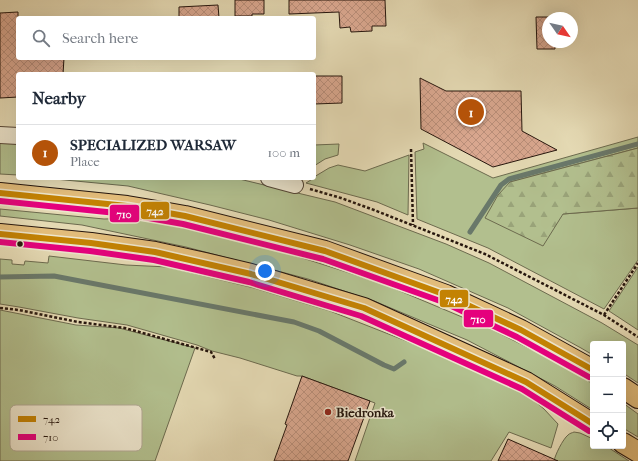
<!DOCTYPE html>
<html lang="en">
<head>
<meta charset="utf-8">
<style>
  body { margin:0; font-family:"IM FELL French Canon",serif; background:#f6f6f7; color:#1f2937 }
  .controls { position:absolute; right:12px; bottom:12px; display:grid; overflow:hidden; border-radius:4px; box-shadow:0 4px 16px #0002 }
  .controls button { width:36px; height:36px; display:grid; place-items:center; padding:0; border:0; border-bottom:1px solid #e0e1e3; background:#fff; color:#1f2937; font:20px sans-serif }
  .compass { position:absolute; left:542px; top:12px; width:36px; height:36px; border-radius:50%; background:#fff; box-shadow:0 4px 16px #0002; rotate:124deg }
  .you { position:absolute; left:265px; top:271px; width:14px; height:14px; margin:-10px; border:3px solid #fff; border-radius:50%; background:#1a73e8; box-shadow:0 0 0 6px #1a73e833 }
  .badge { display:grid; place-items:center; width:26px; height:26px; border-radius:50%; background:#b45309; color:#fff; font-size:13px; font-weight:700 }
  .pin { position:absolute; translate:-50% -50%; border:2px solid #fff; box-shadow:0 1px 4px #0006 }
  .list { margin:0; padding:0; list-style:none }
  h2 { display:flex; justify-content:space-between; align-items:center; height:52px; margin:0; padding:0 16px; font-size:17px }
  h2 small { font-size:13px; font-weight:400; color:#747a83 }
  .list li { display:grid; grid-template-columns:26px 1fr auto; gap:12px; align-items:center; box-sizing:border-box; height:56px; padding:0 16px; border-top:1px solid #e0e1e3 }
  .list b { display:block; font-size:15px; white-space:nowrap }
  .list p { margin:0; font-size:13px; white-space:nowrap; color:#747a83 }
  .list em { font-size:13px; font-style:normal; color:#747a83 }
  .icon { flex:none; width:22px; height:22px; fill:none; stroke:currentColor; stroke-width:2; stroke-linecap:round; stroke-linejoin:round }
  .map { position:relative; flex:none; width:638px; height:461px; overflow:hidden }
  .search { position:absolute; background:#fff; box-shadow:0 4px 16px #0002; left:16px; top:16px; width:300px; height:44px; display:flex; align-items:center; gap:10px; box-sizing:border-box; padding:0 14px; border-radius:4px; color:#747a83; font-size:15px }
  .panel { position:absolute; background:#fff; box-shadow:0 4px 16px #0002; left:16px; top:72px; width:300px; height:108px; border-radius:4px }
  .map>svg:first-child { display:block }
  .grass { fill:#b2bf8e; stroke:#6c6a4e }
  .forest { fill:url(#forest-firs); stroke:#6c6a4e }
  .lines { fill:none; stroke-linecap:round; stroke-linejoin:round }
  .stream { stroke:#69786a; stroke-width:5 }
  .building { fill:url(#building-cross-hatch); stroke:#26160d }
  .minor-casing { stroke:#564736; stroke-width:18 }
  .major-casing { stroke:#26160d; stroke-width:22 }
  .path { stroke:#26160d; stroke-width:2.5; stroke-dasharray:3 2; stroke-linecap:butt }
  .minor { stroke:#ede6ce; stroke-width:16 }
  .major { stroke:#e2bc7a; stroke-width:20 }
  .bus-1-casing { stroke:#ede6ce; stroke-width:9 }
  .bus-2-casing { stroke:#ede6ce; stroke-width:9 }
  .bus-1 { stroke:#c38203; stroke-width:6 }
  .bus-2 { stroke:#e5007d; stroke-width:6 }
  .bus-dot { fill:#26160d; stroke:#ede6ce; stroke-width:1.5 }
  .poi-dot { fill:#8f2418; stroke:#ede6ce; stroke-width:1.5 }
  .labels { text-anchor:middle; stroke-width:3; stroke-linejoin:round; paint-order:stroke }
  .poi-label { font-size:13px; font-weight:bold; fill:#26160d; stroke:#ede6ce; text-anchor:start }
  .key { fill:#ede6ce; stroke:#b1a894; stroke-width:1 }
  .key-label { font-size:11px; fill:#26160d }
  .line-badge { stroke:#ede6ce; stroke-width:1.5 }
  .badge-label { font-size:11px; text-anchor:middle; font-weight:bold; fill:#fff }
</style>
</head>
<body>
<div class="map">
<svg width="638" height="461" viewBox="0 0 638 461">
  <defs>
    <pattern id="forest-firs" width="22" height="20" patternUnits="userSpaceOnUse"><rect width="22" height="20" fill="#b2bf8e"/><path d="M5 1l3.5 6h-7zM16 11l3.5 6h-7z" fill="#99a379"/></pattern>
    <pattern id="building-cross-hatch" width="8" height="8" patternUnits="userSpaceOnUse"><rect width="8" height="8" fill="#d9a78f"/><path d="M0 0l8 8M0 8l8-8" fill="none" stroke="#ba8f7a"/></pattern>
  </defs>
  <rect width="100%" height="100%" fill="#e4d9b3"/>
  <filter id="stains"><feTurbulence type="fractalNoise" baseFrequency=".005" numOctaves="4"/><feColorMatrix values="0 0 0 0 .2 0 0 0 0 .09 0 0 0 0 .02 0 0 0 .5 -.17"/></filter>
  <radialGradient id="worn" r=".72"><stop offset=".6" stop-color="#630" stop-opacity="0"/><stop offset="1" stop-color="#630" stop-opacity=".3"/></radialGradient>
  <path class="grass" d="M638 137V148L510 182 563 214 638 208V260L604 309 488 248 417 219 415 152 424 149 423 143 493 178Z
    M0 142 18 143V175L0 174Z
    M339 144 338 155 325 159 314 166V145Z
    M409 155 408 215 377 202 306 183 314 178V177L329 168 338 165 365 171Z
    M44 178H235L335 202 446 244 489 263 602 323 638 345V383L623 373V344H593V355L581 348 508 308 419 269 350 245 269 220 210 205 128 186Z
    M0 209 104 219 146 218 222 234 290 254 381 283 493 330 568 368 593 384V410L555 386 467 340 374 301 308 279 186 247 82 225 0 216Z
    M49 256 126 265 168 267 254 288 330 311 419 346 525 393 544 409 558 424 551 448 509 432 491 461H355L375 403 302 376H297L240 358 212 351 197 345 127 325 78 318 19 307 0 304V259L12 260V264L24 265 25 261 48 263Z
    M638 267V330L609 311Z
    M0 310 76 325 119 328 195 348 155 461H0Z
    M623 403 638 414V437L623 428Z
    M574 432 580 433 593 439V446H606L629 461H554C555 455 563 439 568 435 570 433 572 433 574 432Z"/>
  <path class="forest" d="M638 148V208L563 214 543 246 485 218 498 195 510 182Z"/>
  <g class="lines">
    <path class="stream" d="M470 232 501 185 509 179 638 144
      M0 277 54 276 294 322 319 331 384 365 394 369 404 362"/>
  </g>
  <path class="building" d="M235 0H264V14H252V16H235Z
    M289 0H385L386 26H372V31L351 32 350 27 340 28 339 12 289 14Z
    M218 5 219 18H179V7Z
    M18 12V58H64L63 74H18V97L0 98V13Z
    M536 17H554V18H548V42H555V49H537Z
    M314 76H342V103L314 104Z
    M420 78 446 91H521L522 131 557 150 493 167 421 129Z
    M302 376 370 401 348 461H274L287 425 285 424Z
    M508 439 558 461H498Z"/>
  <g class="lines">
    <defs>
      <path id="minor" d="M0 135 18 136
        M269 178 295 185"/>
      <path id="major" d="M0 193 127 206 157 211 185 216 325 251 446 295 521 330 593 370
        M0 234 91 243 155 252 205 263 251 274 364 308 526 382 593 424
        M623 388 638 398
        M623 443 638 452"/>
    </defs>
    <use href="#minor" class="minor-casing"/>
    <use href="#major" class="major-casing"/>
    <path class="path" d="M411 149 413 225
      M310 189 341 198 374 210 485 254 604 315 638 337
      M0 308 19 310 78 322 125 328 211 352 215 359
      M604 315 638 263"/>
    <use href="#minor" class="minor"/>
    <use href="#major" class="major"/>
    <defs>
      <path id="bus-1" d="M0 193 127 206 157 211 185 216 325 251 446 295 521 330 593 370
        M0 234 91 243 155 252 251 274 364 308 526 382 593 424"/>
      <path id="bus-2" d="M0 201 126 214 183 224 323 259 443 302 517 337 589 377
        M0 242 90 251 154 260 249 282 361 316 522 389 589 431"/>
    </defs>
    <use href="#bus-1" class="bus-1-casing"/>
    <use href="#bus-2" class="bus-2-casing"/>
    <use href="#bus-1" class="bus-1"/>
    <use href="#bus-2" class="bus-2"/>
  </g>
  <circle class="bus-dot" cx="20" cy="244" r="3.5"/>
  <circle class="poi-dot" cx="328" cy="412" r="4"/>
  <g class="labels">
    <g class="poi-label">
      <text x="336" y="417">Biedronka</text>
    </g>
  </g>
  <rect x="10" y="405" width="132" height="46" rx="6" class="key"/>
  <rect x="18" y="416" width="18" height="6" fill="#c38203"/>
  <rect x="18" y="434" width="18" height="6" fill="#e5007d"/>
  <g class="key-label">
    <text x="43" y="423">742</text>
    <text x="43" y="441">710</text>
  </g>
  <g class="line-badge">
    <rect x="140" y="201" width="30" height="19" rx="4" fill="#c38203"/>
    <rect x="109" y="204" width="31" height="19" rx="4" fill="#e5007d"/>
    <rect x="439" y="289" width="30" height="19" rx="4" fill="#c38203"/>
    <rect x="463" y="309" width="31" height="19" rx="4" fill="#e5007d"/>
  </g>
  <g class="badge-label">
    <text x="155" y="215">742</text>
    <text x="124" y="218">710</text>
    <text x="454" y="303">742</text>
    <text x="478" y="323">710</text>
  </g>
  <rect width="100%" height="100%" filter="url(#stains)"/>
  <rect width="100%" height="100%" fill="url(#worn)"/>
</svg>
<div class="controls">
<button>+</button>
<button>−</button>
<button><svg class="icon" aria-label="locate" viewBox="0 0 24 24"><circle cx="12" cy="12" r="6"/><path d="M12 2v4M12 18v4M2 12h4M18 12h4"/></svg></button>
</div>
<svg class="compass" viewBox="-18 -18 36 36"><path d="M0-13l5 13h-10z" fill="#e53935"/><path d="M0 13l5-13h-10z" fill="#747a83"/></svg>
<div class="you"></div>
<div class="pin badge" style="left:471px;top:112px">1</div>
<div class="search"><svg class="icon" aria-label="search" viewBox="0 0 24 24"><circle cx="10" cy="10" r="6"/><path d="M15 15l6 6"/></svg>Search here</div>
<section class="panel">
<h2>Nearby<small></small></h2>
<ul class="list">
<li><span class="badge">1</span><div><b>SPECIALIZED WARSAW</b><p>Place</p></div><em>100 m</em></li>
</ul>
</section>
</div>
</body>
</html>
